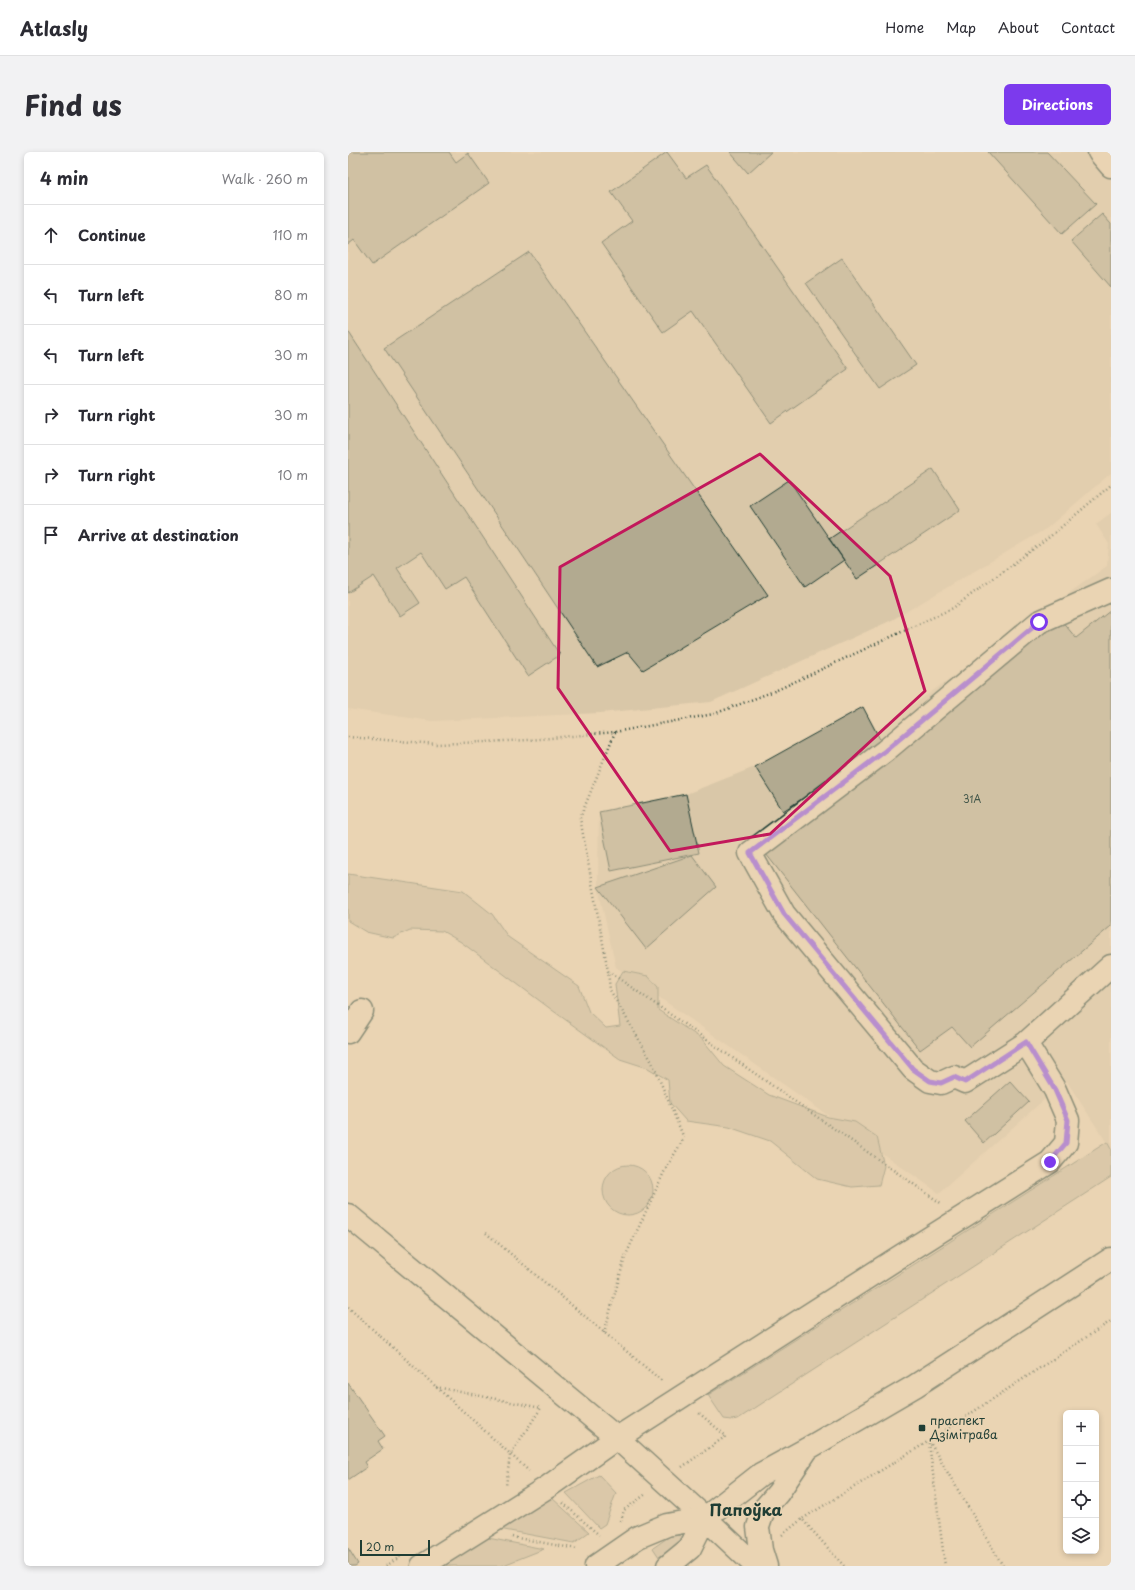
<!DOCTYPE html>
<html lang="en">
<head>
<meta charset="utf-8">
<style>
  body { margin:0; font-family:"Playpen Sans",sans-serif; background:#f2f2f3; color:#2b2b33 }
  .controls { position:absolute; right:12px; bottom:12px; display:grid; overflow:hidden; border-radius:6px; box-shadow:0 2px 6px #0003 }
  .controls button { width:36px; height:36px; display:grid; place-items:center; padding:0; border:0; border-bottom:1px solid #e1e1e2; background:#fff; color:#2b2b33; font:20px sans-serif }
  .scale { position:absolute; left:12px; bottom:10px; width:70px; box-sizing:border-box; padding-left:4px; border:2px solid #1f3d34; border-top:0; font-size:11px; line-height:14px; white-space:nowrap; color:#1f3d34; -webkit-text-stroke:3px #ead4b3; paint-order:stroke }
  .stop { position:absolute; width:12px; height:12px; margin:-9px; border:3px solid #7c3aed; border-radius:50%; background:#fff }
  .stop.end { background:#7c3aed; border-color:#fff; box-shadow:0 1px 4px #0008 }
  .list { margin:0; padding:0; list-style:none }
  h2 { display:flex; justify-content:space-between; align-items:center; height:52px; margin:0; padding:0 16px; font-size:17px }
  h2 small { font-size:13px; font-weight:400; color:#7c7c81 }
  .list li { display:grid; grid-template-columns:26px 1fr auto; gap:12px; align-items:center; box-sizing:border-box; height:60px; padding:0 16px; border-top:1px solid #e1e1e2 }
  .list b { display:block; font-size:15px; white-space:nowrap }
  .list em { font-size:13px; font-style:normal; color:#7c7c81 }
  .icon { flex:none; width:22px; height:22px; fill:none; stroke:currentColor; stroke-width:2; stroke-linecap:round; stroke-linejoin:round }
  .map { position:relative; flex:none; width:763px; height:1414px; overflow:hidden; border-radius:6px }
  header { display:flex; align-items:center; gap:24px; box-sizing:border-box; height:56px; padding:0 20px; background:#fff; border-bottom:1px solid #e1e1e2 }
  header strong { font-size:19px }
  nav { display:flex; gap:22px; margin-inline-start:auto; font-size:14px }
  .intro { display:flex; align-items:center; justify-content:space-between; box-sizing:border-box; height:96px; padding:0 24px }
  h1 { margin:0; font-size:28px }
  .button { padding:10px 18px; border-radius:6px; background:#7c3aed; color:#fff; font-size:14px; font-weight:700 }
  main { display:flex; gap:24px; padding:0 24px }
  aside { flex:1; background:#fff; border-radius:6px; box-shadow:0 2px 6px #0003 }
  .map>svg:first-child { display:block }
  .built { fill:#d9c7a8 }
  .green { fill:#c9bb9e; stroke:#747c69 }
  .building { fill:#b2aa90; stroke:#1f3d34 }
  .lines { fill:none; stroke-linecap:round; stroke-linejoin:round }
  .minor-casing { stroke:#1f3d34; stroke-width:25 }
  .major-casing { stroke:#1f3d34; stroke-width:25 }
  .path { stroke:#1f3d34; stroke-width:2.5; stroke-dasharray:1 3; stroke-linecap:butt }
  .minor { stroke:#ead4b3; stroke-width:22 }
  .major { stroke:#ead4b3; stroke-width:22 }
  .route { stroke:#7c3aed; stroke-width:5 }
  .marked { fill:none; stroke:#c2185b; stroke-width:3; stroke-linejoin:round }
  .poi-dot { fill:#1f3d34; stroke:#ead4b3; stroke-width:1.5 }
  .labels { text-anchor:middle; stroke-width:3.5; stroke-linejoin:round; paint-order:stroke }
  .number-label { font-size:10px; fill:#44584b }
  .poi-label { font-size:12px; fill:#1f3d34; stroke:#ead4b3; text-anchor:start }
  .district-label { font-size:16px; font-weight:bold; fill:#1f3d34; stroke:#ead4b3 }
</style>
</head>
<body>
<header>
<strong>Atlasly</strong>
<nav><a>Home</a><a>Map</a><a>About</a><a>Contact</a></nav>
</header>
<div class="intro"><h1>Find us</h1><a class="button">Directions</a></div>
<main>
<aside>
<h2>4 min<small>Walk · 260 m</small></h2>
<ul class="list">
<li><svg class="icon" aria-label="ahead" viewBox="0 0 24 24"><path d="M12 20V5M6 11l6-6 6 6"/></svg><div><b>Continue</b></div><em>110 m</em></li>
<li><svg class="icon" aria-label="left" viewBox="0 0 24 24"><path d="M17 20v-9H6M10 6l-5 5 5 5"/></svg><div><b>Turn left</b></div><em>80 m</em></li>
<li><svg class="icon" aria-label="left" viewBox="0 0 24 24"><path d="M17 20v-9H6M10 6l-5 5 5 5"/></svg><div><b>Turn left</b></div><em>30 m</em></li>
<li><svg class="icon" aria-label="right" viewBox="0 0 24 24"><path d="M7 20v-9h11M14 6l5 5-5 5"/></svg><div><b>Turn right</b></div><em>30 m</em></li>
<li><svg class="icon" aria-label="right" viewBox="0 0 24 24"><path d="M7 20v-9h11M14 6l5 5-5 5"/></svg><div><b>Turn right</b></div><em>10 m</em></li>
<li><svg class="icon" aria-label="arrive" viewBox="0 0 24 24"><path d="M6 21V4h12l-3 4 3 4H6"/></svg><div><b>Arrive at destination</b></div></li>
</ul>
</aside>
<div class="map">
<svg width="763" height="1414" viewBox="0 0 763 1414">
  <rect width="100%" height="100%" fill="#ead4b3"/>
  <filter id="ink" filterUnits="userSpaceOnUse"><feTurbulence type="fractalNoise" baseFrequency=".025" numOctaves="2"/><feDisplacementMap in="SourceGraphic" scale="8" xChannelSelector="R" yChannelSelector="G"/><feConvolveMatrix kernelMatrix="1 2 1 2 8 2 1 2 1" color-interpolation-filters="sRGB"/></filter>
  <g filter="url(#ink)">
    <path class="built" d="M0 0H763V321L699 376 544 468 363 550 252 561 84 569 0 557Z
      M763 361V997L718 928 591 1041 268 815 250 735 251 660 338 642 407 615 515 555 529 579 759 414 761 392 748 372Z"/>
    <path class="green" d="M0 722 115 739 144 762 160 785 231 834 241 860 258 876 272 874 267 832 275 819 300 824 310 835V858L354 887 376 914 421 943 480 965 507 970 529 985 536 1014 531 1033 504 1035 469 1027 422 989 381 975 338 969 322 951 320 928 300 916 272 907 204 858 113 790 94 779 62 778 45 786 18 780 0 769Z
      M759 990 763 997V1025L390 1267 383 1268 376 1267 360 1243Z
      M255 1038a25 25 0 1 1 50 0a25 25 0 1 1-50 0Z
      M251 1323 268 1341 257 1372 251 1376 218 1341Z
      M203 1345 241 1380 226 1391 151 1377Z
      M325 1382 333 1384 332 1391 311 1405 305 1396Z
      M140 1386 196 1397 153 1414H95Z"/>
    <path class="building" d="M0 0H101L108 10 120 1 141 31 24 113 6 88 0 93Z
      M319 0 338 26 358 13 500 217 423 271 345 159 315 180 253 91 284 69 263 40Z
      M382 0H423L400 21Z
      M640 0H699L748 52 714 82Z
      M754 62 763 72V135L723 89Z
      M181 100 420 443 295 518 280 500 249 515 36 196Z
      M494 106 568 213 532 237 458 131Z
      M0 179 212 503 180 524 116 425 97 437 73 400 49 416 72 451 52 464 26 424 0 441Z
      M585 317 612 358 509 427 481 387Z
      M441 328 496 408 457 435 402 354Z
      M763 458V774L622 895 604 875 572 898 418 702 551 593 713 468 728 486Z
      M515 555 536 595 435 659 407 615Z
      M338 642 351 701 263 719 251 660Z
      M344 703 368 735 298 797 250 735Z
      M662 929 681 950 636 991 617 969Z
      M0 1231 37 1284 30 1289 35 1297 16 1310 19 1315 0 1328Z
      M0 1396 10 1412 7 1414H0Z"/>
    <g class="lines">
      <defs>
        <path id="minor" d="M751 0 763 14
          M763 438 691 470 537 599 402 701 436 762 565 917 582 929 593 931 606 925 617 930 678 891 763 814
          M0 880 14 859
          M0 1063 269 1286 357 1366
          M74 1414 201 1334 269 1286 548 1107 702 1010 718 991 720 968 707 938 678 891"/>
        <path id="major" d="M357 1366 408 1414
          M248 1414 290 1385 319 1373 357 1366
          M320 1414 342 1396 357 1366 413 1322 459 1297 567 1234 763 1107
          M418 1414 413 1398 410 1375 416 1357 430 1341 458 1299"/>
      </defs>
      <use href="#minor" class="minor-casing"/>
      <use href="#major" class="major-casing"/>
      <path class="path" d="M0 585 89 592 181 588 267 580 366 562 429 538 605 456 699 387 763 333
        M260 819 594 1052
        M138 1081 315 1230
        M0 1155 181 1319
        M256 1181 277 1105 317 1018 336 986 304 910 262 838 260 819 232 666 267 580
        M88 1235 193 1256 162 1303 158 1334
        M581 1289 655 1414
        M581 1291 597 1414
        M334 1315 378 1284 351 1261
        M215 1351 251 1383
        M273 1369 276 1358 298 1342
        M434 1383 454 1367
        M164 1385 229 1397
        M38 1414 53 1404
        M496 1414 454 1367 581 1289 763 1169"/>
      <use href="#minor" class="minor"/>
      <use href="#major" class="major"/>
    </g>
  </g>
  <g class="lines" filter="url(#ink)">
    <path class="route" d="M691 470 537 599 402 701 436 762 565 917 582 929 593 931 606 925 617 930 678 890 707 938 720 968 718 991 702 1010"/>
  </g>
  <path d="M0 0H763V1414H0ZM412 302 542 424 577 539 422 682 322 699 210 536 212 415Z" fill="#ead4b3" fill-opacity=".55" fill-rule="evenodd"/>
  <path class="marked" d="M412 302 542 424 577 539 422 682 322 699 210 536 212 415Z"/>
  <rect class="poi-dot" x="570" y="1272" width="8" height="8" rx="2"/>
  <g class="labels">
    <g class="number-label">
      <text x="624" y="651">31А</text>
    </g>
    <g class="poi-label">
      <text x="582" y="1273">праспект<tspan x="582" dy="14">Дзімітрава</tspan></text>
    </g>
    <g class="district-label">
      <text x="398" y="1364">Папоўка</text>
    </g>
  </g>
</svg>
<div class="controls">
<button>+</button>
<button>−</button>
<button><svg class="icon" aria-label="locate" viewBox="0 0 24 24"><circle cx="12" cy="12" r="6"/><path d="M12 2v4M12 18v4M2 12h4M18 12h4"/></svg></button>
<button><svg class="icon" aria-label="layers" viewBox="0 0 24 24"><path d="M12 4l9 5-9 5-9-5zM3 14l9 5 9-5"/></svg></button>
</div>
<div class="scale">20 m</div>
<div class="stop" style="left:691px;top:470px"></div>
<div class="stop end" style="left:702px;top:1010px"></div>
</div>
</main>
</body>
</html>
